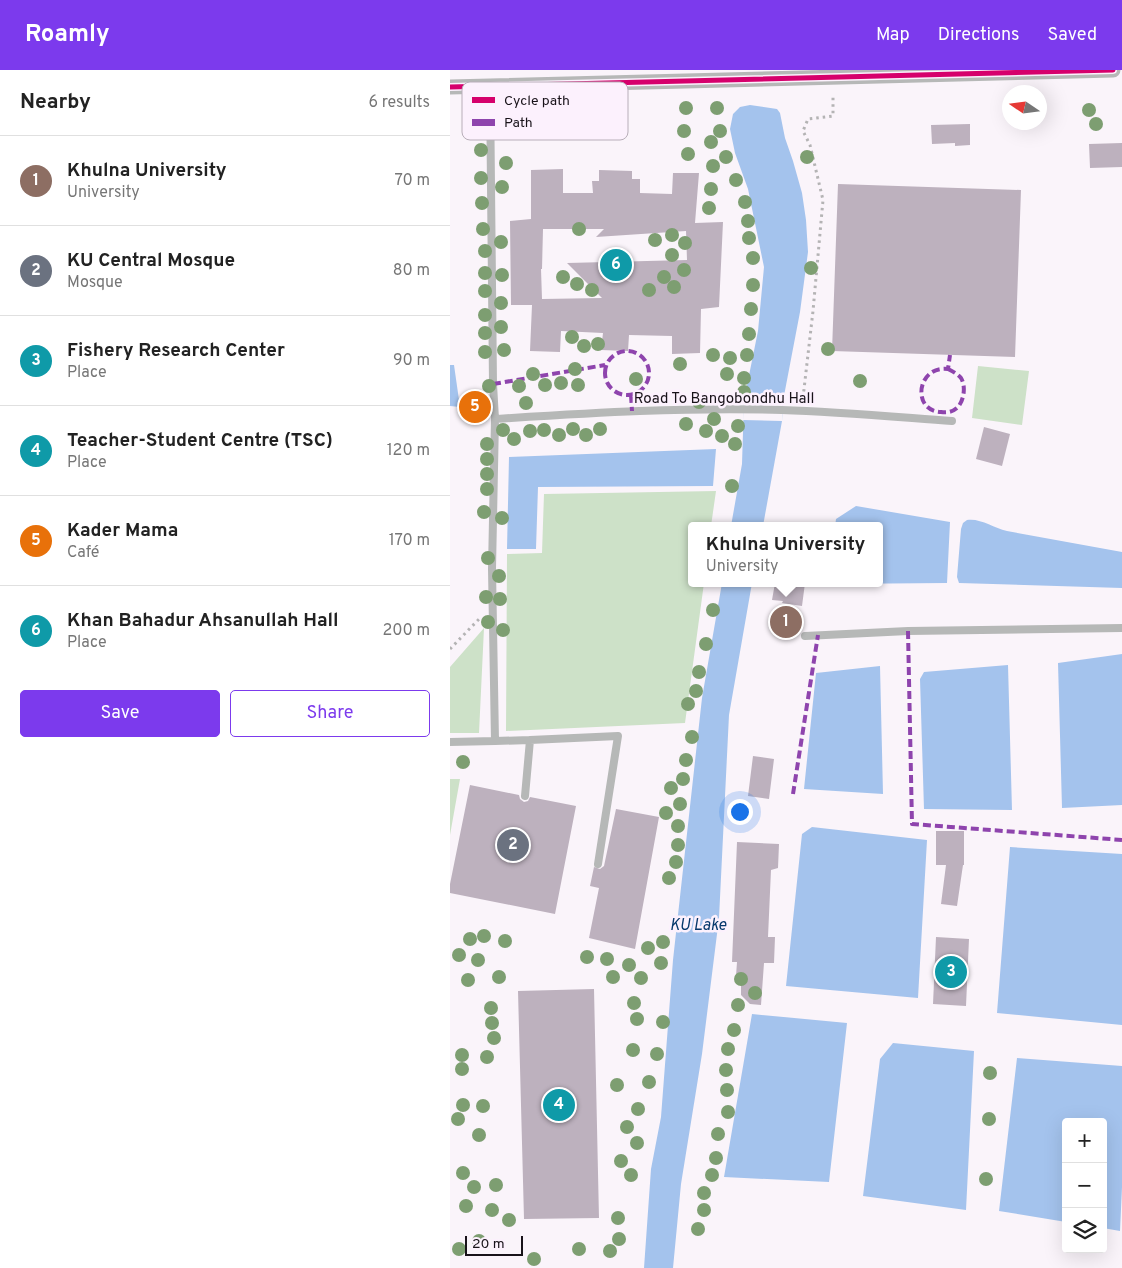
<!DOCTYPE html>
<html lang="en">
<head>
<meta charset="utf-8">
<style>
  body { margin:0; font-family:Overpass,sans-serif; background:#f2f2f2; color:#222 }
  .controls { position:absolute; right:15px; bottom:15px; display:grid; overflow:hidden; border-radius:5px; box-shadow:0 5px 20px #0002 }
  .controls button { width:45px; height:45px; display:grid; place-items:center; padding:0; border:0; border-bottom:1px solid #e0e0e0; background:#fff; color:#222; font:25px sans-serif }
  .compass { position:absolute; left:552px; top:15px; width:45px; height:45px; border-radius:50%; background:#fff; box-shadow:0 5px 20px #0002; rotate:283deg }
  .scale { position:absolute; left:15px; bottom:12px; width:58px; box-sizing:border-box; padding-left:5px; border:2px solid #181219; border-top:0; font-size:14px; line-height:18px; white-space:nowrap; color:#181219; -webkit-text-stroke:4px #fcf1fd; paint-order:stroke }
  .you { position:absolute; left:289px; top:741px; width:18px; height:18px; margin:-12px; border:4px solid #fff; border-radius:50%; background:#1a73e8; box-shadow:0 0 0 8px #1a73e833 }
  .badge { display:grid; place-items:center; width:32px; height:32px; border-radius:50%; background:#7c3aed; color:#fff; font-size:16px; font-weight:700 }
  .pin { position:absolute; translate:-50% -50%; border:2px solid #fff; box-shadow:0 1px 5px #0006 }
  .popup { position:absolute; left:238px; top:452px; width:195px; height:65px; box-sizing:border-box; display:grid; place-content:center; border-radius:5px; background:#fff; filter:drop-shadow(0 1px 4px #0005); font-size:16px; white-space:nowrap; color:#767676 }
  .popup b { font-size:19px; color:#222 }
  .popup::after { content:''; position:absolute; left:50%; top:100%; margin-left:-10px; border:10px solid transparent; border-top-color:#fff }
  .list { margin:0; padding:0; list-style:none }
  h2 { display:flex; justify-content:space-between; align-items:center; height:65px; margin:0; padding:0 20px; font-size:21px }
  h2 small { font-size:16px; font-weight:400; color:#767676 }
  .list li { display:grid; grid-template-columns:32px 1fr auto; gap:15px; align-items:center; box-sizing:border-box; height:90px; padding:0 20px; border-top:1px solid #e0e0e0 }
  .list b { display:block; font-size:19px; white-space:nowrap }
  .list p { margin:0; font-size:16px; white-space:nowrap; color:#767676 }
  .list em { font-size:16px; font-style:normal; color:#767676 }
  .actions { display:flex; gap:10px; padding:15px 20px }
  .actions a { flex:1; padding:11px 0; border:1px solid #7c3aed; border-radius:5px; text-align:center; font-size:18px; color:#7c3aed }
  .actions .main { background:#7c3aed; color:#fff }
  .icon { flex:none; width:28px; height:28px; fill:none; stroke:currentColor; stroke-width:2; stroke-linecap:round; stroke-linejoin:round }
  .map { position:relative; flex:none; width:672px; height:1198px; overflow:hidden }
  header { display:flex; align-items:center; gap:30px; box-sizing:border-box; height:70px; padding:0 25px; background:#7c3aed; color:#fff }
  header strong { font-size:24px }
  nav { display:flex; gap:28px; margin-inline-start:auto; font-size:18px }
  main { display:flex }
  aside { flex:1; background:#fff }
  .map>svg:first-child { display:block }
  .green { fill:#cde1c8 }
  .water { fill:#a4c3ed }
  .pier { fill:#faf4fa }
  .building { fill:#bdb1be; fill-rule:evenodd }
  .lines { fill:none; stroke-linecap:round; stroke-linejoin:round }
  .path { stroke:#b4b3b4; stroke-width:3; stroke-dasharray:2.5 4; stroke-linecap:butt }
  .service { stroke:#b6b8b7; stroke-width:8 }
  .minor { stroke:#b6b8b7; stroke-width:15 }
  .quiet { stroke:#8e44ad; stroke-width:4; stroke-dasharray:8 4; stroke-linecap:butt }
  .cycleway-casing { stroke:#fcf1fd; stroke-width:8 }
  .cycleway { stroke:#d6006c; stroke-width:5 }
  .tree { fill:#7d9e71 }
  .labels { text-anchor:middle; stroke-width:5; stroke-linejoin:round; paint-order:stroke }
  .street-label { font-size:15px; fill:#181219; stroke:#fcf1fd }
  .water-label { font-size:16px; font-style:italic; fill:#07386c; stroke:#fcf1fd }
  .key { fill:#fcf1fd; stroke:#b8aeb9; stroke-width:1 }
  .key-label { font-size:14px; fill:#181219 }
</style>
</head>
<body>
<header>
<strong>Roamly</strong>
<nav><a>Map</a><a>Directions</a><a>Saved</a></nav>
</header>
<main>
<aside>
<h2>Nearby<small>6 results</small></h2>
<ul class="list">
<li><span class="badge" style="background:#8d6e63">1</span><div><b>Khulna University</b><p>University</p></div><em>70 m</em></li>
<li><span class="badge" style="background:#6b7280">2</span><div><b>KU Central Mosque</b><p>Mosque</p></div><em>80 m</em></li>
<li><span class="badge" style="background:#0f9aa8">3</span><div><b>Fishery Research Center</b><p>Place</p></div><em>90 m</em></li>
<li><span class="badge" style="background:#0f9aa8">4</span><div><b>Teacher-Student Centre (TSC)</b><p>Place</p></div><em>120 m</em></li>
<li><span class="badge" style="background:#e8710a">5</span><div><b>Kader Mama</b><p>Café</p></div><em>170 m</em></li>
<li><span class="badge" style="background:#0f9aa8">6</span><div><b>Khan Bahadur Ahsanullah Hall</b><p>Place</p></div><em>200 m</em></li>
</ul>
<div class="actions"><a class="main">Save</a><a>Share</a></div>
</aside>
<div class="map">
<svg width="672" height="1198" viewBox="0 0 672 1198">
  <rect width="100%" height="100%" fill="#faf4fa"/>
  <path class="green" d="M528 296 579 301 572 355 522 348Z
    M266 421 261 456H242V513H254L235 653 56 661 57 484 92 483 94 424Z
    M34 558 29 663H0V597Z
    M0 709H10L0 765Z"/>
  <path class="water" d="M300 35 327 39 330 43 335 68 343 91 352 123 356 150 358 182 350 242 333 331 332 351 313 456H281L292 394 294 330 308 261 314 197 298 119 285 83 280 59 283 44 290 37Z
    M0 295H4L10 337 0 336Z
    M266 379 263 416 88 417 86 479H57L59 387Z
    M406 436 500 452 497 513 381 514 430 513V456H385L386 449Z
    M517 450C531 448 543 458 557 461L672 482V518L509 513 507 507 511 459 513 453Z
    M272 513H302L279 645 269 848 252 984 231 1114 223 1198H194L201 1099 211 1047 223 890 252 628Z
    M672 584V735L612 738 608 593Z
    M558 595 562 740 474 739 470 609 474 602Z
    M430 596 433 724 354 719 366 603Z
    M362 757 477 770 468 928 336 916 352 764Z
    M560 777 672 784V955L547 943Z
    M302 944 397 953 379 1112 274 1107Z
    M443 973 524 981 516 1140 413 1126 430 989Z
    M567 988 672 996V1117L670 1161 653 1158V1052H616V1152L549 1141Z"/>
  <path class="pier" d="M294 330 333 331 332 351 293 350Z"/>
  <path class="building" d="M520 54V75L505 76V73L482 74 481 55Z
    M672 73V97L640 98 639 74Z
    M113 99V123H143L142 111H149V100L182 101V109H190V123L222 124 223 103H249L245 153 273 152 269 237 251 239 250 283 222 284V266L179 265 178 281 151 280 153 263 111 261 110 282 80 281 82 235H61L60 151 81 149V100ZM93 159H154L146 167 236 161 237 190 117 193 152 228 92 229 91 199H92Z
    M388 114 571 120 565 287 382 281Z
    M534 357 560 364 552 396 526 389Z
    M325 513H355L352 536 332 533 333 531 322 530Z
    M303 686 324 689 319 729 298 726Z
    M20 715 69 725 70 729 74 732 78 731 80 727 126 736 105 844 0 823V814Z
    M166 739 209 747 185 879 139 868 149 818 140 816 144 797 150 799 154 796Z
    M486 761H514V795H513L507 836 491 834 496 795H486Z
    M287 772 329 774 328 798 321 800 318 867H325L324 893H314L311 935 300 934 291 925V908L286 906 287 892H282Z
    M486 867 519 869 516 936 483 934Z
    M144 919 149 1148 74 1149 68 921Z"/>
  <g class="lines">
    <path class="path" d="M353 328 363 241 373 130 360 75 353 61 358 49 383 46V24
      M0 579 31 547"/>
    <path class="service" d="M45 349C141 343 236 337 332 340 389 342 446 347 502 351
      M355 566 458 561 672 558
      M80 670 168 666 148 794
      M45 671 80 670 75 726
      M0 672 45 671 42 499 45 349 43 314 40 16"/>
    <path class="minor" d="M0 17 663 0"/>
    <path class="quiet" d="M155 303a22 22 0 1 1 44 0a22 22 0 1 1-44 0Z
      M498 299C502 301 508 304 511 308 516 316 514 330 508 337 503 342 497 343 491 342 461 341 467 295 498 299L500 285
      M43 314 155 295
      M181 325 182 341
      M458 561 462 754 672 770
      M343 724 368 565"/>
    <defs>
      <path id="cycleway" d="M0 17 663 0"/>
    </defs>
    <use href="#cycleway" class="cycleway-casing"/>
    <use href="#cycleway" class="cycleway"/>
  </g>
  <g class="tree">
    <circle cx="236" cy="38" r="7"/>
    <circle cx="267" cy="38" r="7"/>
    <circle cx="639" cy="40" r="7"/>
    <circle cx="646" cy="54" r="7"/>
    <circle cx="29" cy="56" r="7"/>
    <circle cx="234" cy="61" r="7"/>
    <circle cx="270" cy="61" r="7"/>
    <circle cx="261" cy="72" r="7"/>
    <circle cx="31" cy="80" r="7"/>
    <circle cx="238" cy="84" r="7"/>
    <circle cx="276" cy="87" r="7"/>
    <circle cx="357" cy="87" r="7"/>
    <circle cx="56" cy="93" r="7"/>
    <circle cx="263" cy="96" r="7"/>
    <circle cx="31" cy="108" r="7"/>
    <circle cx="286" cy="110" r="7"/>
    <circle cx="52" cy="117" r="7"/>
    <circle cx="261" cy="119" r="7"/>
    <circle cx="295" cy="132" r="7"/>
    <circle cx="32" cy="133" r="7"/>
    <circle cx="259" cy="138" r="7"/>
    <circle cx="298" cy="151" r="7"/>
    <circle cx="33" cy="159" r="7"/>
    <circle cx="129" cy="159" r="7"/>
    <circle cx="222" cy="165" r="7"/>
    <circle cx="299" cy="168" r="7"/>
    <circle cx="205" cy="170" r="7"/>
    <circle cx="51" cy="172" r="7"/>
    <circle cx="235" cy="173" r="7"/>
    <circle cx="35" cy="181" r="7"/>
    <circle cx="222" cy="185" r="7"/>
    <circle cx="303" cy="188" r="7"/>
    <circle cx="361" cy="198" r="7"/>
    <circle cx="234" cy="200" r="7"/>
    <circle cx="35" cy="203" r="7"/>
    <circle cx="52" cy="205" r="7"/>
    <circle cx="113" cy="207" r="7"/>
    <circle cx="214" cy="207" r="7"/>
    <circle cx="127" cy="214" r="7"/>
    <circle cx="303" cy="215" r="7"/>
    <circle cx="224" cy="217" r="7"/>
    <circle cx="142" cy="220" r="7"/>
    <circle cx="199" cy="220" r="7"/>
    <circle cx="35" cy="221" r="7"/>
    <circle cx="51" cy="233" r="7"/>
    <circle cx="301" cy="239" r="7"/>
    <circle cx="35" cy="245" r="7"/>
    <circle cx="51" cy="257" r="7"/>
    <circle cx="35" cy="263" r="7"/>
    <circle cx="299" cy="264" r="7"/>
    <circle cx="122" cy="267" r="7"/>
    <circle cx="148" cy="274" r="7"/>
    <circle cx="134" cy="276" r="7"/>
    <circle cx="378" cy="279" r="7"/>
    <circle cx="54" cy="280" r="7"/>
    <circle cx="35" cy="282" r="7"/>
    <circle cx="263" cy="285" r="7"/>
    <circle cx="297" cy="285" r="7"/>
    <circle cx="280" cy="288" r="7"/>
    <circle cx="230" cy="294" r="7"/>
    <circle cx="125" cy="299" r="7"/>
    <circle cx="83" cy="304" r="7"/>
    <circle cx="277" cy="304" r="7"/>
    <circle cx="294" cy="308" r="7"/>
    <circle cx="186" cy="309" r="7"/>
    <circle cx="410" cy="311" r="7"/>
    <circle cx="111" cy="313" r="7"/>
    <circle cx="95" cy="315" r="7"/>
    <circle cx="128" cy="315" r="7"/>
    <circle cx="39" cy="316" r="7"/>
    <circle cx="69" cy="316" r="7"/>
    <circle cx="294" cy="322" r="7"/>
    <circle cx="249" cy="332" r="7"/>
    <circle cx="76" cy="333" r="7"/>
    <circle cx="264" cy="349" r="7"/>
    <circle cx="236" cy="354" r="7"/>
    <circle cx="288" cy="356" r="7"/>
    <circle cx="123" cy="359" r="7"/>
    <circle cx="150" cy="359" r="7"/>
    <circle cx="53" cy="360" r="7"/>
    <circle cx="94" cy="360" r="7"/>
    <circle cx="80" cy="361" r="7"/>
    <circle cx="256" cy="361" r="7"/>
    <circle cx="109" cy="365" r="7"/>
    <circle cx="136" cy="365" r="7"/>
    <circle cx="272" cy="366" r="7"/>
    <circle cx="64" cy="369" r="7"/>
    <circle cx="37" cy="374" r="7"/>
    <circle cx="285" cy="374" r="7"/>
    <circle cx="37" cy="389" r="7"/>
    <circle cx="37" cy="404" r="7"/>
    <circle cx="282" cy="416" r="7"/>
    <circle cx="37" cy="419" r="7"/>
    <circle cx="34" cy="442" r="7"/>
    <circle cx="52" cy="448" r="7"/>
    <circle cx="38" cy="488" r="7"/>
    <circle cx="49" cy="506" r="7"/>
    <circle cx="36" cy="527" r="7"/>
    <circle cx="50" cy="529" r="7"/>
    <circle cx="263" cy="540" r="7"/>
    <circle cx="38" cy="552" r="7"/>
    <circle cx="53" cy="560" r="7"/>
    <circle cx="256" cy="574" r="7"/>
    <circle cx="249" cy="602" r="7"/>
    <circle cx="246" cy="621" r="7"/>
    <circle cx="238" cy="634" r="7"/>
    <circle cx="242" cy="667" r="7"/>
    <circle cx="236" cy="690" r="7"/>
    <circle cx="13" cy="692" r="7"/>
    <circle cx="233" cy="709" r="7"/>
    <circle cx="221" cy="718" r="7"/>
    <circle cx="230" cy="734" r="7"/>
    <circle cx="216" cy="743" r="7"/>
    <circle cx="228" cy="756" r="7"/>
    <circle cx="228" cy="775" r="7"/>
    <circle cx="226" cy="792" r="7"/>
    <circle cx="219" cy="808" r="7"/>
    <circle cx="34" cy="866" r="7"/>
    <circle cx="20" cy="869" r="7"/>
    <circle cx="55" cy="871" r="7"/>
    <circle cx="213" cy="872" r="7"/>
    <circle cx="198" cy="878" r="7"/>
    <circle cx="9" cy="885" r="7"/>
    <circle cx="137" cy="887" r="7"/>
    <circle cx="157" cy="889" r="7"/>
    <circle cx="28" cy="890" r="7"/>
    <circle cx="211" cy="893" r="7"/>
    <circle cx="179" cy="895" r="7"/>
    <circle cx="49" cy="907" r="7"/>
    <circle cx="163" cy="907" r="7"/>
    <circle cx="191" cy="908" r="7"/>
    <circle cx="291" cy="909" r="7"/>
    <circle cx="18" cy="910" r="7"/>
    <circle cx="305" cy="923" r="7"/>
    <circle cx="184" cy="933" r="7"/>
    <circle cx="288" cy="935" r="7"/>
    <circle cx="41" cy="938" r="7"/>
    <circle cx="187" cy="949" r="7"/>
    <circle cx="213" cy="952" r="7"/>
    <circle cx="42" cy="953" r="7"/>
    <circle cx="284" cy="960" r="7"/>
    <circle cx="44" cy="968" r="7"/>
    <circle cx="278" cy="979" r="7"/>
    <circle cx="183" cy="980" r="7"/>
    <circle cx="207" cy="984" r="7"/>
    <circle cx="12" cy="985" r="7"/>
    <circle cx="37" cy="987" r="7"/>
    <circle cx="12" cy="999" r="7"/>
    <circle cx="276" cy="1000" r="7"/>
    <circle cx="540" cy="1003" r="7"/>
    <circle cx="199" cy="1012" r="7"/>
    <circle cx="167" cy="1015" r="7"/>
    <circle cx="277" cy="1020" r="7"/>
    <circle cx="13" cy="1035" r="7"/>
    <circle cx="33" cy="1036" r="7"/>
    <circle cx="188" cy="1039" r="7"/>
    <circle cx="278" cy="1042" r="7"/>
    <circle cx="8" cy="1049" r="7"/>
    <circle cx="539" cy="1049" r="7"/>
    <circle cx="177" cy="1057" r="7"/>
    <circle cx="268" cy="1064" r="7"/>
    <circle cx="29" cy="1065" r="7"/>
    <circle cx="187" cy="1073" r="7"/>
    <circle cx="266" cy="1088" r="7"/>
    <circle cx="171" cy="1091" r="7"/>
    <circle cx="13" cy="1103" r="7"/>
    <circle cx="181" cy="1105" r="7"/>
    <circle cx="262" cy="1105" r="7"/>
    <circle cx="536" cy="1109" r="7"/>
    <circle cx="46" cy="1115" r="7"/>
    <circle cx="24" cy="1117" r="7"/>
    <circle cx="254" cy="1123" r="7"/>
    <circle cx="16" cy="1136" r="7"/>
    <circle cx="42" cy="1140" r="7"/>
    <circle cx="254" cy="1140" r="7"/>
    <circle cx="168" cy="1148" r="7"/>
    <circle cx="59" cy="1150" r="7"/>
    <circle cx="248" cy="1159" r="7"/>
    <circle cx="169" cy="1169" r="7"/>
    <circle cx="29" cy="1171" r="7"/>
    <circle cx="9" cy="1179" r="7"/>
    <circle cx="129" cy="1179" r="7"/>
    <circle cx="160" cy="1181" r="7"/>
    <circle cx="84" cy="1189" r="7"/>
  </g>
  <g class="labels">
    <g class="street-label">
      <text x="274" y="333">Road To Bangobondhu Hall</text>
    </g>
    <g class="water-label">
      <text x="248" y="860">KU Lake</text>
    </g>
  </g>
  <rect x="12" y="12" width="166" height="58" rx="8" class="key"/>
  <rect x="22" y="27" width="23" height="6" fill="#d6006c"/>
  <rect x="22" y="49" width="23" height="7" fill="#8e44ad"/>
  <g class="key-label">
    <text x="54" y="35">Cycle path</text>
    <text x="54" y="57">Path</text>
  </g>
</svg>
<div class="controls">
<button>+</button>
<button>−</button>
<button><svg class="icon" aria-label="layers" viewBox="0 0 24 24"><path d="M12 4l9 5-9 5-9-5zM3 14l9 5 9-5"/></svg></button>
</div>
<svg class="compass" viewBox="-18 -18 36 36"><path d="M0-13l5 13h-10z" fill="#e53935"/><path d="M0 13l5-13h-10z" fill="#767676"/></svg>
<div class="scale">20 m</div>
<div class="you"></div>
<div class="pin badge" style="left:336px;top:552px;background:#8d6e63">1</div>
<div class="popup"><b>Khulna University</b>University</div>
<div class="pin badge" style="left:63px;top:775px;background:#6b7280">2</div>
<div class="pin badge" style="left:501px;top:902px;background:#0f9aa8">3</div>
<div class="pin badge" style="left:109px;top:1035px;background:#0f9aa8">4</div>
<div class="pin badge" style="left:25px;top:337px;background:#e8710a">5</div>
<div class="pin badge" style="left:166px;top:195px;background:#0f9aa8">6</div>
</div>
</main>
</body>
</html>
